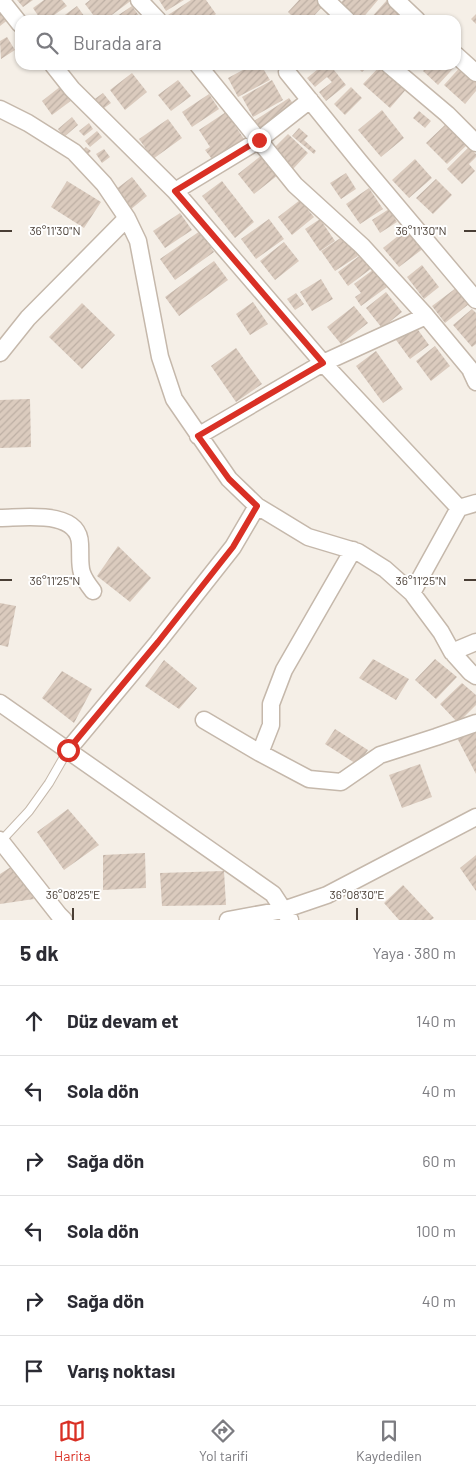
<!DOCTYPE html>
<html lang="tr">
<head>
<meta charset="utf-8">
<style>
  body { margin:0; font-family:Barlow,sans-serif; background:#f7f7f7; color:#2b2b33 }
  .stop { position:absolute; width:15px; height:15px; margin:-11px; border:4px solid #d93025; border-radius:50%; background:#fff }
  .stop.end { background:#d93025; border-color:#fff; box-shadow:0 1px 5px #0008 }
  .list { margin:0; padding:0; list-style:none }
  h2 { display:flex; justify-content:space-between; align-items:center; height:65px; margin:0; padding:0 20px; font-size:21px }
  h2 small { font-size:16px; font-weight:400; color:#7c7c81 }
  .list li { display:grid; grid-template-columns:32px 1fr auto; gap:15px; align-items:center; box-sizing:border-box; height:70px; padding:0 20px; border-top:1px solid #e1e1e2 }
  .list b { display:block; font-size:19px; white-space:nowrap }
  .list em { font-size:16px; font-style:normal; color:#7c7c81 }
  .icon { flex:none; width:28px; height:28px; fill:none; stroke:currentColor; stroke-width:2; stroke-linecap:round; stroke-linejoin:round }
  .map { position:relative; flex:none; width:476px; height:920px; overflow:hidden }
  .search { position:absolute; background:#fff; box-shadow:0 1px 4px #0004; left:15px; right:15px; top:15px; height:55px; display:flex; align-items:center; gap:12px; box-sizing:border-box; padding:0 18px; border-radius:15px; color:#7c7c81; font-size:19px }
  .sheet { height:485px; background:#fff }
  nav { display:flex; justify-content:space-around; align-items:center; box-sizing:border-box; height:70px; border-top:1px solid #e1e1e2; background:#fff; font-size:14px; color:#7c7c81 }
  nav a { display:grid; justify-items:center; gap:2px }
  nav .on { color:#d93025 }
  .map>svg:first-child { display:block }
  .building { fill:url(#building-hatch) }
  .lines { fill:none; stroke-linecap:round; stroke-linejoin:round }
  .service-casing { stroke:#c5b8ab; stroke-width:10 }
  .minor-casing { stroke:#c5b8ab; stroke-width:19 }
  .service { stroke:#fff; stroke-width:8 }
  .minor { stroke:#fff; stroke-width:16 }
  .route { stroke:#d93025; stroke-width:6 }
  .ticks { fill:none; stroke:#493e35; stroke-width:2 }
  .ticks-label { font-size:12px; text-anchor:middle; fill:#493e35; stroke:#fff; stroke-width:4; stroke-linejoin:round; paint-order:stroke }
</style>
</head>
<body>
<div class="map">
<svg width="476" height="920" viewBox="0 0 476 920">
  <defs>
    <pattern id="building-hatch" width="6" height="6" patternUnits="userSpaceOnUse" patternTransform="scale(1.25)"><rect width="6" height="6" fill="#dbcbbe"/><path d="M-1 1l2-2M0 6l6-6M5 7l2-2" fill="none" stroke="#bdafa4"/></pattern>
  </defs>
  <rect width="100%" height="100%" fill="#f5efe7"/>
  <path class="building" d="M17 0H33L23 7Z
    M44 0H62L67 6 47 20H41L33 8Z
    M90 0H132L105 20H97L85 4Z
    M159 0H184L166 11Z
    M191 0H206L216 14 208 20H171L168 15Z
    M299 0H321L325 4 310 20H296L288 12Z
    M343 0H378L361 20 341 3Z
    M387 0H388L411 20H369Z
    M77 6 87 20H58Z
    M132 6 142 20H111Z
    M0 8 9 19 0 26Z
    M476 14V24L471 19Z
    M7 37 15 50 1 59 0 41Z
    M460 61 438 85 423 71 428 65H456Z
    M252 65H261L270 80 238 97 228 78Z
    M323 65H330L346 85 326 101 319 92 332 82 327 77 315 87 307 78Z
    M355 65H369L362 72Z
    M381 65H386L409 86 390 108 363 84Z
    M462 65 476 77V91L465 104 444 85Z
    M132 73 147 92 125 110 110 90Z
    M178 80 191 96 171 111 158 95Z
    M272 80 283 100 253 117 242 97Z
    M61 86 72 100 52 115 42 101Z
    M351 87 362 98 345 115 334 104Z
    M103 93 111 103 100 111 92 101Z
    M209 94 219 109 192 127 182 112Z
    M289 98 297 109 259 134 251 123Z
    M382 110 404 138 381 157 358 130Z
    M419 111 431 121 425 128 413 118Z
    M226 112 246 142 215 163 205 150 210 147 199 130Z
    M72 117 78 125 64 137 58 129Z
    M168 119 182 138 153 159 139 139Z
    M89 123 93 129 84 136 79 131Z
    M446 124 467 145 447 164 426 143Z
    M299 128 308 136 304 140 316 151 314 154 292 136Z
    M97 131 102 137 90 147 85 141Z
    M288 134 308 153 293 169 272 150Z
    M86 147 91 151 85 157 81 152Z
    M469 147 476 154V157L469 164 475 171 462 184 447 169Z
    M104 149 110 157 102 163 96 154Z
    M262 155 278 175 254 194 238 174Z
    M415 159 432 178 409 198 392 180Z
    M346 173 356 189 341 199 330 183Z
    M132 177 147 196 130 210 115 190Z
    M436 179 452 195 433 214 416 198Z
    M67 181 101 202 84 228 51 207Z
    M222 181 254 222 235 238 202 196Z
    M369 188 383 209 360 224 346 204Z
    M300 200 314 217 292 235 278 217Z
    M389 209 397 222 380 233 372 220Z
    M180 213 192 230 165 248 153 231Z
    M269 219 284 239 256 259 241 239Z
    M320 219 335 241 320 251 305 229Z
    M408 228 424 248 399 267 383 248Z
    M200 231 214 252 175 280 160 259Z
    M345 235 358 256 335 271 321 251Z
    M284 242 299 261 275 280 260 261Z
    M362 254 372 268 348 286 338 272Z
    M214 261 228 280 179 316 165 297Z
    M422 265 439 287 424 299 407 277Z
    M374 269 387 287 361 306 355 297 361 293 354 284Z
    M321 279 333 299 312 311 300 292Z
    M456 288 469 304 445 323 432 306Z
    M386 292 402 312 382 328 366 308Z
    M296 293 304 304 295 310 287 299Z
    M253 302 268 324 250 335 236 314Z
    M82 303 115 335 82 369 49 337Z
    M354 306 368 323 341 344 327 327Z
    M472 309 476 313V344L472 347 453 325Z
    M416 327 429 345 410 359 396 340Z
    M435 346 450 366 431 381 416 361Z
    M236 348 262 384 236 402 211 366Z
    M376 351 403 389 383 403 356 366Z
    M30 399 31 447 0 448V400Z
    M118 546 151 578 130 602 97 576Z
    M0 603 16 606 8 647 0 645Z
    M373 659 409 679 396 700 359 678Z
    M435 659 457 677 436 699 415 680Z
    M164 660 197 688 179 709 145 686Z
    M62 671 92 689 74 723 42 698Z
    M462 683 476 695V705L458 723 440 704Z
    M335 729 368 750 358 765 325 744Z
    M476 729V774L456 736Z
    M420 764 432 797 402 808 389 775Z
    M68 809 99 845 64 870 37 832Z
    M145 853 146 888 103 890V855Z
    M476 855V891L460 868Z
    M14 865 34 899 0 904V874Z
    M224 871 226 905 162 906 160 873Z
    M403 885 434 918 431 920H399L384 903Z"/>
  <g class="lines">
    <defs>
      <path id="service" d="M1 841 29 811 49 783 68 750"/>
      <path id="minor" d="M1 0 20 24
        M139 0 158 20
        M326 0 347 20
        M396 0 417 20
        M456 55 476 73
        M53 65 72 89 175 191 323 363 459 508
        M198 65 295 185 362 246 426 316 470 369 476 382
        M389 65 447 114 476 143
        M287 72 359 161 476 300
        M0 109 28 123 74 152 104 184 127 218 138 241 160 357 174 399 229 479 257 506 308 537 358 552 385 569 412 593 441 632 452 652 470 672 476 676
        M175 191 259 140 310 100
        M0 353 28 318 127 218
        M198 436 323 363 426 316
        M0 518C23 518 79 509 80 544 81 567 77 571 93 591
        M412 593 459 508 476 503
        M452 652 476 642
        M0 703 273 894 290 920
        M204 720 260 753 309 779 341 782 380 755 436 737 476 723
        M68 750 158 642 233 547 257 506
        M260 753 271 725V704L284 670 353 550
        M0 840 59 915 64 920
        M228 920 283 910 327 895 476 817"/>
    </defs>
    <use href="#service" class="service-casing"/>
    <use href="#minor" class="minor-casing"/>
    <use href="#service" class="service"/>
    <use href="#minor" class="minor"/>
  </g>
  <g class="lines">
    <path class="route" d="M68 750 158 642 233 547 257 506 229 479 198 436 323 363 175 191 259 140"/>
  </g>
  <path class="ticks" d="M0 231H12M464 231H476M0 580H12M464 580H476M73 908V920M357 908V920"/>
  <g class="ticks-label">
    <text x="55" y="235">36°11'30"N</text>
    <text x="421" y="235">36°11'30"N</text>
    <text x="55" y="585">36°11'25"N</text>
    <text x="421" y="585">36°11'25"N</text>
    <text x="73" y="899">36°08'25"E</text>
    <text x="357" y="899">36°08'30"E</text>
  </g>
</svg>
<div class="stop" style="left:68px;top:750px"></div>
<div class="stop end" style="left:259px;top:140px"></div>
<div class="search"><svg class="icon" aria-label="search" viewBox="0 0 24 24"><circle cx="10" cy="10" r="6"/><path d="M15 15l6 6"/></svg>Burada ara</div>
</div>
<section class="sheet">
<h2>5 dk<small>Yaya · 380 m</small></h2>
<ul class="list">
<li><svg class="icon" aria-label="ahead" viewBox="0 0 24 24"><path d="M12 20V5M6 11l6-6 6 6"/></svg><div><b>Düz devam et</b></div><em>140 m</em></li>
<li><svg class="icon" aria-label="left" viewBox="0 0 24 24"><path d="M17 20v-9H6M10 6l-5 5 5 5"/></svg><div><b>Sola dön</b></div><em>40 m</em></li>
<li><svg class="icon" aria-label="right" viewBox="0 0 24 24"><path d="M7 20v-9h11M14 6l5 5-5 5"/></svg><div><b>Sağa dön</b></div><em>60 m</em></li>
<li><svg class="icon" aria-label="left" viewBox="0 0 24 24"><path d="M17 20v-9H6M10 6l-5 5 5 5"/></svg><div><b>Sola dön</b></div><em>100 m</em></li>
<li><svg class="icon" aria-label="right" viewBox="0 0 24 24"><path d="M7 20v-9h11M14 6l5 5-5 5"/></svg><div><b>Sağa dön</b></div><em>40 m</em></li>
<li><svg class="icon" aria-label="arrive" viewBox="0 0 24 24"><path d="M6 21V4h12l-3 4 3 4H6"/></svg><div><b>Varış noktası</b></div></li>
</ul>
</section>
<nav>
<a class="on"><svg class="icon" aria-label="map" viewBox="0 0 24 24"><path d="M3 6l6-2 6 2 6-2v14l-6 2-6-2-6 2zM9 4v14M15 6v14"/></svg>Harita</a>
<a><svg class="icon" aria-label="directions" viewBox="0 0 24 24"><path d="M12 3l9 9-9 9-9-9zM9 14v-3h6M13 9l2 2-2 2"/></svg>Yol tarifi</a>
<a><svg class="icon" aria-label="saved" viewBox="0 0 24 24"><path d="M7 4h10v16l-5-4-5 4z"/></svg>Kaydedilen</a>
</nav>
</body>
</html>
